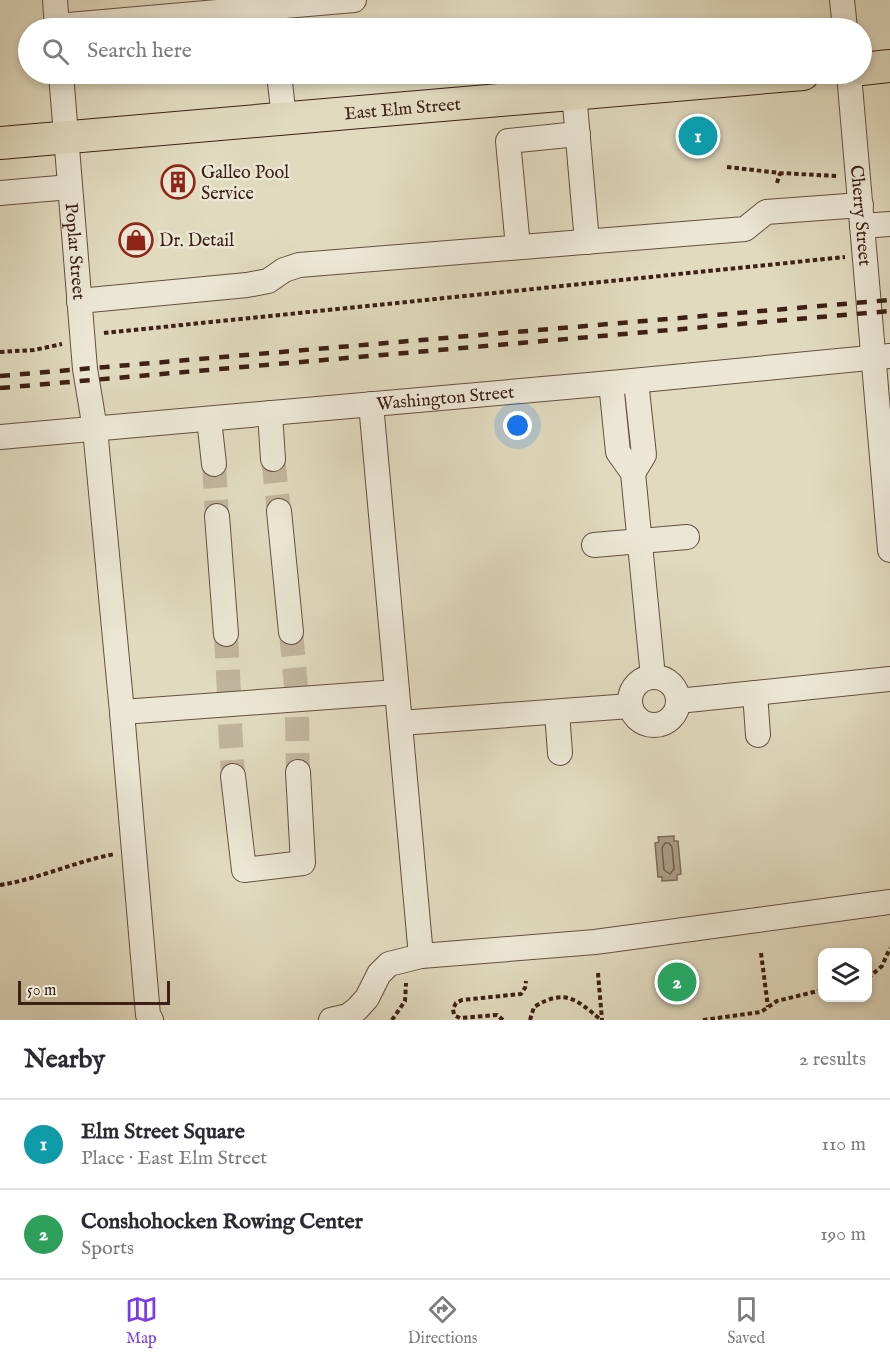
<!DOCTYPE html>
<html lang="en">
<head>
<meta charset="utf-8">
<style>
  body { margin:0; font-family:"IM FELL English",serif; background:#f2f2f3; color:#2b2b33 }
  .controls { position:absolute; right:18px; bottom:18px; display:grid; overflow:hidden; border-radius:12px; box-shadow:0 3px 9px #0003 }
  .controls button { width:54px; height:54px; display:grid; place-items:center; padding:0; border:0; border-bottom:2px solid #e1e1e2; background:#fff; color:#2b2b33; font:30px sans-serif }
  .scale { position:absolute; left:18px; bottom:15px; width:152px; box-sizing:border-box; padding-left:6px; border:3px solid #3c2114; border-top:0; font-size:16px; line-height:21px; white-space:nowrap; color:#3c2114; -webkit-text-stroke:4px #ece7d5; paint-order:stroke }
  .you { position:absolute; left:518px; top:426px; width:21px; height:21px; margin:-15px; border:4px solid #fff; border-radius:50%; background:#1a73e8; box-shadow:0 0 0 9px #1a73e833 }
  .badge { display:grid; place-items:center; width:39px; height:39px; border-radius:50%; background:#7c3aed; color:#fff; font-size:20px; font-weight:700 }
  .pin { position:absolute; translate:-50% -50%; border:3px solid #fff; box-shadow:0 2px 6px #0006 }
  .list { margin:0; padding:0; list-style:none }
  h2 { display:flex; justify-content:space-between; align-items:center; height:78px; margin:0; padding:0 24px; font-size:26px }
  h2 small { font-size:20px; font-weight:400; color:#7c7c81 }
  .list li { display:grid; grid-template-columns:39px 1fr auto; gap:18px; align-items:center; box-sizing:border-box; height:90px; padding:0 24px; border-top:2px solid #e1e1e2 }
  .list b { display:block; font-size:22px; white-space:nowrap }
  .list p { margin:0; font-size:20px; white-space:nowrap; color:#7c7c81 }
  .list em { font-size:20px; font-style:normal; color:#7c7c81 }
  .icon { flex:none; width:33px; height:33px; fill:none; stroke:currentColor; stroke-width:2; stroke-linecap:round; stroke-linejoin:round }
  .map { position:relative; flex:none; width:890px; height:1020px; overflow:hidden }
  .search { position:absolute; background:#fff; box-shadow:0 3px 9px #0003; left:18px; right:18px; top:18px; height:66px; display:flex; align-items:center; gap:15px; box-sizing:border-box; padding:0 21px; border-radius:33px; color:#7c7c81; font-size:22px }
  .sheet { height:258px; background:#fff }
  nav { display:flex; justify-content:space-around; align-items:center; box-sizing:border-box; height:84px; border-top:2px solid #e1e1e2; background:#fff; font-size:16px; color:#7c7c81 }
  nav a { display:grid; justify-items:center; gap:3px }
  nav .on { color:#7c3aed }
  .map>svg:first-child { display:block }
  .water { fill:#a99b85; stroke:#7d6a58; stroke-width:1.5 }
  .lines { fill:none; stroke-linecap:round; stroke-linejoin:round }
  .shore { stroke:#725e4c; stroke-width:1.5 }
  .minor-tunnel { stroke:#c0b59d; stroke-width:24; stroke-dasharray:24 12; stroke-linecap:butt }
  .minor-casing { stroke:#654f3f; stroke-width:26 }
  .major-casing { stroke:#3c2114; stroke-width:34 }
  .path { stroke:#3c2114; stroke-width:4; stroke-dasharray:4.5 3; stroke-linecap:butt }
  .minor { stroke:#ece7d5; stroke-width:24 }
  .major { stroke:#e1dabf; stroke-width:32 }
  .rail { stroke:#3c2114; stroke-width:4.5; stroke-dasharray:10 10; stroke-linecap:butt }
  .labels { text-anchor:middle; stroke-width:5; stroke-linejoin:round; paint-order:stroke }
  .street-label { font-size:18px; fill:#3c2114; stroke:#ece7d5 }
  .poi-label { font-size:18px; fill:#3c2114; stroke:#ece7d5; text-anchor:start }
</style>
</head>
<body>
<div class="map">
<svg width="890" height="1020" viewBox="0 0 890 1020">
  <rect width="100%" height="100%" fill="#e1dabf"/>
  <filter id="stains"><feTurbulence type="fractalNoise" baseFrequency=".00333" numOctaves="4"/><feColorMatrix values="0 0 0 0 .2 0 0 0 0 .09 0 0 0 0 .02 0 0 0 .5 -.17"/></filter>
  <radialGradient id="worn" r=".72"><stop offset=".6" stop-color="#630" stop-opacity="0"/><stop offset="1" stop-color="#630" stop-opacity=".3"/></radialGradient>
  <path class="water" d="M674 836V841H678L681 874 677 875V880L662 881V877H658L655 843 659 842 658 837Z"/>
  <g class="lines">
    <path class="shore" d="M665 843H669L672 847 674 869 670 874 664 870 662 848Z"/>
    <path class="minor-tunnel" d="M273 459 279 511
      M214 464 217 516
      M291 632 296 687
      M226 634 229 694
      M297 717 298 772
      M230 724 233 776"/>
    <defs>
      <g id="minor">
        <path d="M55 0 57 28"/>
        <path d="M842 0 845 28"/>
        <path d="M57 26 354 0"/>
        <path id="s1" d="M61 74 85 369 95 429 122 712 148 1015 151 1020"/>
        <path d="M279 74 284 118"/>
        <path id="s2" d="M849 74 890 550"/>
        <path d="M574 93 587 242"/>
        <path d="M0 193 70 187"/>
        <path d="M862 226 890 224"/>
        <path d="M518 247 508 141 578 134"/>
        <path d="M79 301 247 285 268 281 284 270 299 265 745 229 766 212 861 205"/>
        <path d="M611 383 618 452 633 473 653 677"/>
        <path d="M371 404 421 956"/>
        <path d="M270 413 273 459"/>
        <path d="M209 419 214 464"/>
        <path id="s3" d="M0 437 611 383 890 356"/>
        <path d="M633 473 644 455 636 381"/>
        <path d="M279 511 291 632"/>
        <path d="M217 516 226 634"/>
        <path d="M594 545 687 537"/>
        <circle cx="654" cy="701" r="24"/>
        <path d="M755 693 758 735"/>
        <path d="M678 701 890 679"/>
        <path d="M122 712 397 692"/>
        <path d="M557 712 560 753"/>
        <path d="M400 723 630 706"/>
        <path d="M233 776 244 870 303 863 298 772"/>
        <path d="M331 1020 348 1016 357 1009 367 998 379 974 389 964 421 956 595 942 890 902"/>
      </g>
      <g id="major">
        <path d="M862 69 890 66"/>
        <path id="s4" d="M0 143 803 74"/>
      </g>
    </defs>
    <use href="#minor" class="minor-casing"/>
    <use href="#major" class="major-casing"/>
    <path class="path" d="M727 167 780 173 837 176
      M777 183 780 173
      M104 333 845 257
      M0 352 34 350 62 344
      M0 885C39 879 76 861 115 854
      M761 953 768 1007
      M598 973 602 1020
      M868 978 882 966 890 948
      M392 1020 405 1001 406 983
      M503 1020 497 1015 460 1018 454 1015 453 1009 456 1003 462 1000 521 994 525 988 526 981
      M530 1020 534 1007C565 988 576 999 601 1020
      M703 1020 761 1012 777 1001 822 990"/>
    <use href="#minor" class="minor"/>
    <use href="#major" class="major"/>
    <path class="rail" d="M0 376 890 300
      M0 388 890 311"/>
  </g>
  <defs>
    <symbol id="building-ring" viewBox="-11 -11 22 22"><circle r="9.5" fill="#ece7d5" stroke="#8f2418" stroke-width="1.5"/><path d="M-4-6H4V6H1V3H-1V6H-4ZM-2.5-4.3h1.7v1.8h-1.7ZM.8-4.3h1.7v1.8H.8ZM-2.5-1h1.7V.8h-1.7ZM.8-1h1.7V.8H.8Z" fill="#8f2418"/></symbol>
    <symbol id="shop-ring" viewBox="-11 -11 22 22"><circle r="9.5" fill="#ece7d5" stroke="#8f2418" stroke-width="1.5"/><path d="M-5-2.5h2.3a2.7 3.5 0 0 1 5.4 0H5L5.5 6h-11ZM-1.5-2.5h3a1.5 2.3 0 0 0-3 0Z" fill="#8f2418"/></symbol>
  </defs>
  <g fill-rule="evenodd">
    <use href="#building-ring" x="159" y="163" width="38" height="38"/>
    <use href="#shop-ring" x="117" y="221" width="38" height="38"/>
  </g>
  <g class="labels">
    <g class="street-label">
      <text dy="6" stroke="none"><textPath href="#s4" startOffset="404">East Elm Street</textPath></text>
      <text dy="6" stroke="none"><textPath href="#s2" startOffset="142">Cherry Street</textPath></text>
      <text dy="6" stroke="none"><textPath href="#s1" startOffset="178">Poplar Street</textPath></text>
      <text dy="6" stroke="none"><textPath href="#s3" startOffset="447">Washington Street</textPath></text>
    </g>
    <g class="poi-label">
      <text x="201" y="178">Galleo Pool<tspan x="201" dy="21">Service</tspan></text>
      <text x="159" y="246">Dr. Detail</text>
    </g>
  </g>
  <rect width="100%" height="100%" filter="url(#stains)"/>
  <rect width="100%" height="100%" fill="url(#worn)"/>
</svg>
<div class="controls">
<button><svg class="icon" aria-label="layers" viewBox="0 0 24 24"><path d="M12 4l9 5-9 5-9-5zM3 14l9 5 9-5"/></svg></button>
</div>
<div class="scale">50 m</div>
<div class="you"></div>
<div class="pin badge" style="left:698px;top:136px;background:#0f9aa8">1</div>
<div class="pin badge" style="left:677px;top:982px;background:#2e9e5b">2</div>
<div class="search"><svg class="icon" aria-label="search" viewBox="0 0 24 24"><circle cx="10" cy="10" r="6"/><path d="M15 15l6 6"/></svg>Search here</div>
</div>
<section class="sheet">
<h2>Nearby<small>2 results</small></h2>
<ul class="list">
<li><span class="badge" style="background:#0f9aa8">1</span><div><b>Elm Street Square</b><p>Place · East Elm Street</p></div><em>110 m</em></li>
<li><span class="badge" style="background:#2e9e5b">2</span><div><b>Conshohocken Rowing Center</b><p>Sports</p></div><em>190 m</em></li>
</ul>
</section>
<nav>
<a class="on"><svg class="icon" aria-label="map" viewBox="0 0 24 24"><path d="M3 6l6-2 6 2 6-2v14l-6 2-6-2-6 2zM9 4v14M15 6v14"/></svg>Map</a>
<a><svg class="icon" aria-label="directions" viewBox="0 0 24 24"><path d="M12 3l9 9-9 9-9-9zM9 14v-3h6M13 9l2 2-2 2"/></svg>Directions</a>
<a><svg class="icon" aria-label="saved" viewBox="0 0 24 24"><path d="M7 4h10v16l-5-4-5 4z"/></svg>Saved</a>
</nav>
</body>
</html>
